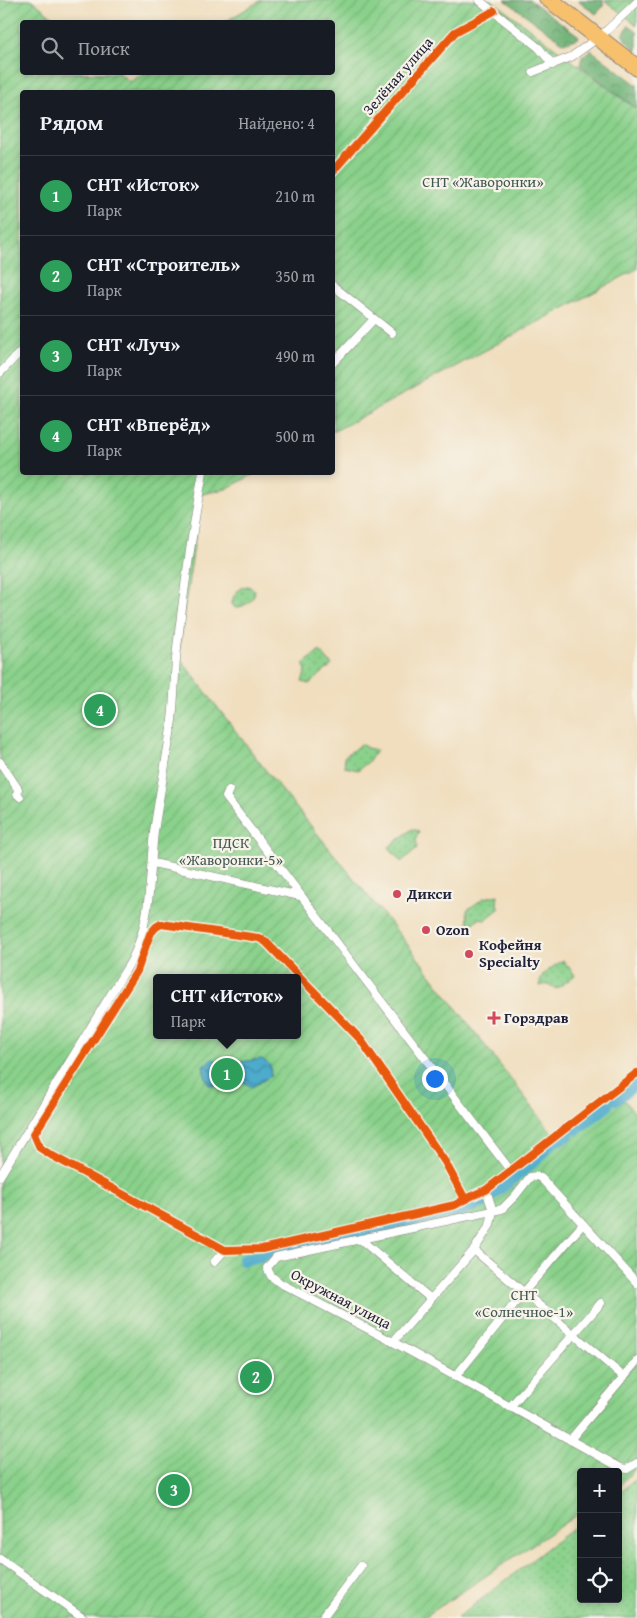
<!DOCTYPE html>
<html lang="ru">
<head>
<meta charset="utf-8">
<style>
  body { margin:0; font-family:"Gentium Book Plus",serif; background:#20242c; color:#f1f3f6 }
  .controls { position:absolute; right:15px; bottom:15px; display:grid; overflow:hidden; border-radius:5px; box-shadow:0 2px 8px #0003 }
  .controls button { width:45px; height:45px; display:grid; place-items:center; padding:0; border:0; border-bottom:1px solid #363941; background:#171b24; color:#f1f3f6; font:25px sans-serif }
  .you { position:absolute; left:434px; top:1078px; width:18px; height:18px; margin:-12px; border:4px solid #fff; border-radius:50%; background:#1a73e8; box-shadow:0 0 0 8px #1a73e833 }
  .badge { display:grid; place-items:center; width:32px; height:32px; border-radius:50%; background:#d1495b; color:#fff; font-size:16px; font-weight:700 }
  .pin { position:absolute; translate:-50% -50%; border:2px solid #fff; box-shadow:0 1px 5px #0006 }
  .popup { position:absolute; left:153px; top:974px; width:148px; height:65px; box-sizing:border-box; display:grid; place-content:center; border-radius:5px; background:#171b24; filter:drop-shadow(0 1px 4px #0005); font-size:16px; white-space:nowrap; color:#9ea1a6 }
  .popup b { font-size:19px; color:#f1f3f6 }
  .popup::after { content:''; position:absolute; left:50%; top:100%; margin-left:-10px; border:10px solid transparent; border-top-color:#171b24 }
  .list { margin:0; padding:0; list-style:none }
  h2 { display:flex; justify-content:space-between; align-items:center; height:65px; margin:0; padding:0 20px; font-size:21px }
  h2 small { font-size:16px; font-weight:400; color:#9ea1a6 }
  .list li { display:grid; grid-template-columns:32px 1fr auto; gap:15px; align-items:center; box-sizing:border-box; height:80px; padding:0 20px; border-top:1px solid #363941 }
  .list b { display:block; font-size:19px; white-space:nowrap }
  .list p { margin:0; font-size:16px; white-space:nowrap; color:#9ea1a6 }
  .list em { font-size:16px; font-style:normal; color:#9ea1a6 }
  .icon { flex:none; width:28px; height:28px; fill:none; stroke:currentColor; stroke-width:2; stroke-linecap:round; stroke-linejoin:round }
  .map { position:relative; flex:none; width:637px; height:1618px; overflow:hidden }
  .search { position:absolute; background:#171b24; box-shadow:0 2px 8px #0003; left:20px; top:20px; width:315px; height:55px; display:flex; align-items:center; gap:12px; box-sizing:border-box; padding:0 18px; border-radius:5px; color:#9ea1a6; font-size:19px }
  .panel { position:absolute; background:#171b24; box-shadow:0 2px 8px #0003; left:20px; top:90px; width:315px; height:385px; border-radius:5px }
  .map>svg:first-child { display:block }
  .grass { fill:url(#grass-dots); stroke:#567a63 }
  .forest { fill:url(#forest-crowns); stroke:#486a59 }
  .garden { fill:url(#garden-furrows); stroke:#567a63; fill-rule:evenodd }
  .water { fill:url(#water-waves); stroke:#386684 }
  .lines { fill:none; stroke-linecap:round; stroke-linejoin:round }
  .river { stroke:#4eabcc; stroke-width:12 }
  .minor-casing { stroke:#89807c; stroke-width:9 }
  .major-casing { stroke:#89807c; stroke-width:11 }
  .minor { stroke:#fff; stroke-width:8 }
  .major { stroke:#f7c06c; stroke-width:9 }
  .cycleway-casing { stroke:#f7f3e8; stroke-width:11 }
  .cycleway { stroke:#e8590c; stroke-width:8 }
  .poi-dot { fill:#d1495b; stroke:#f7f3e8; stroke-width:2 }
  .labels { text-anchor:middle; stroke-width:4.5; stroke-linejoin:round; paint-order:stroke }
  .street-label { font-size:15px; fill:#22223b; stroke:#f7f3e8 }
  .park-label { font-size:15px; fill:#415753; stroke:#f7f3e8 }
  .poi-label { font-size:15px; font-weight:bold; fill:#22223b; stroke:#f7f3e8; text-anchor:start }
</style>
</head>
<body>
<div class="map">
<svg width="637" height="1618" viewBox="0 0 637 1618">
  <defs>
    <pattern id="grass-dots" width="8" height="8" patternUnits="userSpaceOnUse" patternTransform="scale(1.25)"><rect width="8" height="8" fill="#8ad18b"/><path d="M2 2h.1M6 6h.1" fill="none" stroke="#77b379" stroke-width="1.8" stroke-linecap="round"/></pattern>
    <pattern id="forest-crowns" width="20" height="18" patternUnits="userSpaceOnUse" patternTransform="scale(1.25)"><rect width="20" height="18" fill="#6fb377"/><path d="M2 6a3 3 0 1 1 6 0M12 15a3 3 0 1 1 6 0" fill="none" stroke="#5b9163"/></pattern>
    <pattern id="garden-furrows" width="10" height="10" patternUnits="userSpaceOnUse" patternTransform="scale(1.25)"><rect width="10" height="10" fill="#8ad18b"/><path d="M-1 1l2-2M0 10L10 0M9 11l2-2" fill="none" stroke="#77b379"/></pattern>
    <pattern id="water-waves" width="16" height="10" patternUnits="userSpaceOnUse" patternTransform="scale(1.25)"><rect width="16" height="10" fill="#4eabcc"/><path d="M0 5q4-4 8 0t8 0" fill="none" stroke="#408ba7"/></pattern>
  </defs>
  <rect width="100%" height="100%" fill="#f7f3e8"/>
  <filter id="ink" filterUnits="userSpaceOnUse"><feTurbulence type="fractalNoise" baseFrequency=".02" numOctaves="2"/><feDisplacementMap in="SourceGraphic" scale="10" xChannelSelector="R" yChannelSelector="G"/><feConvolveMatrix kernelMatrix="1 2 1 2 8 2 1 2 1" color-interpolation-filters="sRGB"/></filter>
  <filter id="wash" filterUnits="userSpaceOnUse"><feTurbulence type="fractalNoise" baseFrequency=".0096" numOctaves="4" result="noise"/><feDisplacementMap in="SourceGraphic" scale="20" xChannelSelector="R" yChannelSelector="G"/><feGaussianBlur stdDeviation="1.12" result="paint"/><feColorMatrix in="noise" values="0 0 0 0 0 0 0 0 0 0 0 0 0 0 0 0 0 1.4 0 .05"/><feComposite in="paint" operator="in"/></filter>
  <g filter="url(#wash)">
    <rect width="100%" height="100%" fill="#f0debe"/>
    <path class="grass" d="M248 586 255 590C254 602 245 606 235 608L232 604C233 594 238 587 248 586Z
      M320 651 332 665 309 684 302 682 306 670 303 664Z
      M361 744 367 748 377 750 367 763 358 770 345 767 344 757Z
      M412 829 419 831 416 838 417 848 401 862 389 847Z
      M498 895 497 903 500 908 485 920 481 918 472 924 468 923 467 910 484 898Z
      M563 960 575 975 557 989 548 984 540 986C538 974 555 966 563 960Z
      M637 1479V1618H457L581 1522V1599H618V1493Z"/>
    <path class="forest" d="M505 0H530L579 36 578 38 564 43Z
      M578 0H603V7L596 14Z
      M629 25 637 31V51L626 41 623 35Z
      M591 50 637 85V109L580 65 582 57Z"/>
    <path class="garden" d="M0 0H32L59 22H22V72L119 73 130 82 145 72H332V22H225L261 0H492L637 110V269L333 432 332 92H22V472L256 473 226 489 202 494 183 617 179 657 267 772 404 940 560 1143 622 1097 637 1116V1467L618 1487V1472H581V1512L423 1618H0ZM157 978H297V1035H157Z
      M604 0H637V25Z"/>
    <path class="water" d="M213 1059 224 1064 262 1059 270 1065 271 1076 252 1087 238 1079 230 1081 224 1086 209 1085 205 1076 203 1065Z"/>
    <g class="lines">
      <path class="river" d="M616 1099 637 1083
        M577 1129 607 1106
        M492 1195 538 1158 552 1142 568 1135
        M265 1254 458 1211 484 1202
        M243 1260 261 1256"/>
    </g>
  </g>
  <g filter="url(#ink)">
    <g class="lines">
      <defs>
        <path id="minor" d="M479 0 539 48 553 65
          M602 35 637 2
          M533 72 571 57 595 40
          M332 172 455 32 494 11
          M332 285 392 333
          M332 364 374 319
          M0 373 22 350
          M0 762 18 789 17 794 20 797
          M229 790 226 797 510 1170
          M153 863 300 896
          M0 1176 131 961C152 921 149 876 154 832 159 797 166 762 171 728 175 701 174 675 177 648 184 590 192 531 203 472
          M465 1199 445 1162 361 1040 266 942 259 938 161 924 156 927 150 934 137 971 34 1134 40 1148 51 1155 225 1250 262 1249 455 1205C465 1199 475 1194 486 1190L637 1073
          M360 1239 431 1299
          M474 1250 624 1377
          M214 1262 225 1250
          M637 1283 541 1178 536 1176 530 1177 515 1196 502 1209 276 1257 267 1268 271 1276 280 1283 393 1342 621 1468 627 1469 637 1463
          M393 1342 474 1250 490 1225 493 1211 486 1190
          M455 1377 524 1292 583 1224
          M510 1407 601 1303
          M570 1440 637 1361
          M0 1559 84 1618
          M322 1618 361 1566"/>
        <path id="major" d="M544 0 637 72
          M556 0 637 63"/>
      </defs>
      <use href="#minor" class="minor-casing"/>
      <use href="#major" class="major-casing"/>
      <use href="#minor" class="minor"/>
      <use href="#major" class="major"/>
      <defs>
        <path id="cycleway" d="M332 172 455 32 494 11
          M465 1199 445 1162 361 1040 266 942 259 938 161 924 156 927 150 934 137 971 34 1134 40 1148 51 1155 225 1250 262 1249 455 1205C465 1199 475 1194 486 1190L637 1073"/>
      </defs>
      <use href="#cycleway" class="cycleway-casing"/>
      <use href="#cycleway" class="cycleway"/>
    </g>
  </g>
  <g class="poi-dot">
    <circle cx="397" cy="894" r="5"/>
    <circle cx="426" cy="930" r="5"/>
    <circle cx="469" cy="954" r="5"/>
    <path d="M491.5 1010.5h5v5h5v5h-5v5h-5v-5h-5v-5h5z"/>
  </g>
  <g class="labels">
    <g class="street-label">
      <text transform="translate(398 76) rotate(-49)" y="5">Зелёная улица</text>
      <text transform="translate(341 1299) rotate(28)" y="5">Окружная улица</text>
    </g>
    <g class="park-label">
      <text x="483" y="187">СНТ «Жаворонки»</text>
      <text x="231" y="848">ПДСК<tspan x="231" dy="17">«Жаворонки-5»</tspan></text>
      <text x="524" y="1300">СНТ<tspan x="524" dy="17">«Солнечное-1»</tspan></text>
    </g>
    <g class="poi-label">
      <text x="407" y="899">Дикси</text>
      <text x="436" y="935">Ozon</text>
      <text x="479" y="950">Кофейня<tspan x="479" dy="17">Specialty</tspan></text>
      <text x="504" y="1023">Горздрав</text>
    </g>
  </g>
</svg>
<div class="controls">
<button>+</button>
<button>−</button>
<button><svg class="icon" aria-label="locate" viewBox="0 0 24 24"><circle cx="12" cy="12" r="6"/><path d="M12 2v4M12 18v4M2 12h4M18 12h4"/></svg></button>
</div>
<div class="you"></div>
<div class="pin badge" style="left:227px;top:1074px;background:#2e9e5b">1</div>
<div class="popup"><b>СНТ «Исток»</b>Парк</div>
<div class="pin badge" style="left:256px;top:1377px;background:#2e9e5b">2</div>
<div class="pin badge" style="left:174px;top:1490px;background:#2e9e5b">3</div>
<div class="pin badge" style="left:100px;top:710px;background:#2e9e5b">4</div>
<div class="search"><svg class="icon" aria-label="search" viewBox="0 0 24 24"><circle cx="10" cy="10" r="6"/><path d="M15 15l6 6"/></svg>Поиск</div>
<section class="panel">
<h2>Рядом<small>Найдено: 4</small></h2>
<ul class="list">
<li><span class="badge" style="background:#2e9e5b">1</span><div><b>СНТ «Исток»</b><p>Парк</p></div><em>210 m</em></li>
<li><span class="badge" style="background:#2e9e5b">2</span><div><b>СНТ «Строитель»</b><p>Парк</p></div><em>350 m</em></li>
<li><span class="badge" style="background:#2e9e5b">3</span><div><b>СНТ «Луч»</b><p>Парк</p></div><em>490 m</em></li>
<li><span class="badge" style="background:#2e9e5b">4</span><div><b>СНТ «Вперёд»</b><p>Парк</p></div><em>500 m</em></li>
</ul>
</section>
</div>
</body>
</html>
